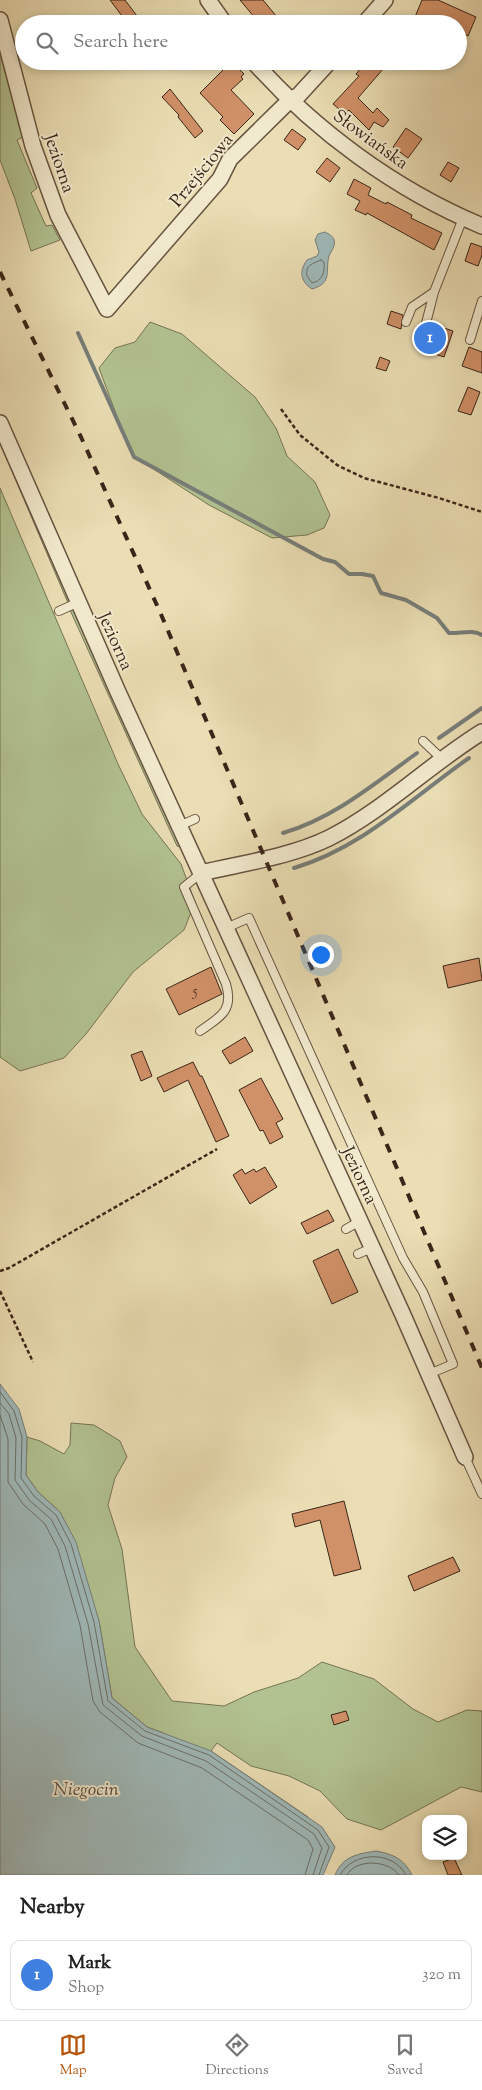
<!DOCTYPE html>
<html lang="en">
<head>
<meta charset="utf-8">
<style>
  body { margin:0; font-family:"Sorts Mill Goudy",serif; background:#f2f2f2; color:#222 }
  .controls { position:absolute; right:15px; bottom:15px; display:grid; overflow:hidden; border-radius:10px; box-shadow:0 2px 8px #0003 }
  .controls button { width:45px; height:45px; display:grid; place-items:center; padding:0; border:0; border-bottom:1px solid #e0e0e0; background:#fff; color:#222; font:25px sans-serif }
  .you { position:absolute; left:320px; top:954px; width:18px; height:18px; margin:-12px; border:4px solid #fff; border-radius:50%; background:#1a73e8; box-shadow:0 0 0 8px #1a73e833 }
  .badge { display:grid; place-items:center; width:32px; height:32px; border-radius:50%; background:#b45309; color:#fff; font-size:16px; font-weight:700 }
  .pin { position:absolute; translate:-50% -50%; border:2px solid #fff; box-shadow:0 1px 5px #0006 }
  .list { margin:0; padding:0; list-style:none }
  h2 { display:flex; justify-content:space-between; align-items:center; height:65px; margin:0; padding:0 20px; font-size:21px }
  h2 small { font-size:16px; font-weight:400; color:#767676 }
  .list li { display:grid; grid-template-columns:32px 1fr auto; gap:15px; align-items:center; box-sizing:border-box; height:70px; margin:0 10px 10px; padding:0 10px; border:1px solid #e0e0e0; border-radius:10px }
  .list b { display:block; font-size:19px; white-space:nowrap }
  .list p { margin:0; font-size:16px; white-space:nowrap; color:#767676 }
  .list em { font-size:16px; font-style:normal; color:#767676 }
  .icon { flex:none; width:28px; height:28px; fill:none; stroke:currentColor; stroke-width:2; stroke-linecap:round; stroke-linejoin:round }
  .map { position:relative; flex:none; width:482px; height:1875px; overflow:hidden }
  .search { position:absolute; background:#fff; box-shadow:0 2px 8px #0003; left:15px; right:15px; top:15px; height:55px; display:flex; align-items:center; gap:12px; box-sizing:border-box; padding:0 18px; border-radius:28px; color:#767676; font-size:19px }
  .sheet { height:145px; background:#fff }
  nav { display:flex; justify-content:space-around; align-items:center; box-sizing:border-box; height:70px; border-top:1px solid #e0e0e0; background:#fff; font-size:14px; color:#767676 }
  nav a { display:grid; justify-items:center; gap:2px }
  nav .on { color:#b45309 }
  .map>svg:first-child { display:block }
  .green { fill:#b2c291; stroke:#767455 }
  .water { fill:#9fb9b9; stroke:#777e79 }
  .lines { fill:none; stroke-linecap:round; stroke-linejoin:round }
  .shore { stroke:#6c6f69; stroke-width:1 }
  .stream { stroke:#777e79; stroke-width:4 }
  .building { fill:#d19168; stroke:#3a2519 }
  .lane-casing { stroke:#665340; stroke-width:10 }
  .street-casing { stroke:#665340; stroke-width:18 }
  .path { stroke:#3a2519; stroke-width:2.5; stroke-dasharray:4 2.5; stroke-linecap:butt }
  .lane { stroke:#f2eace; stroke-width:8 }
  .street { stroke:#f2eace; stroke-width:15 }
  .rail { stroke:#3a2519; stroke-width:4; stroke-dasharray:9 9; stroke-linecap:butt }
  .labels { text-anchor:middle; stroke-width:4; stroke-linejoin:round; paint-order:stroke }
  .number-label { font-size:15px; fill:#60402d }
  .street-label { font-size:18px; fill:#3a2519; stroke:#f2eace }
  .water-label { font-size:19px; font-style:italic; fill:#534a41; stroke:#f2eace }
</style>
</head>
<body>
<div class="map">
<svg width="482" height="1875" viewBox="0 0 482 1875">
  <rect width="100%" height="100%" fill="#ebdeb4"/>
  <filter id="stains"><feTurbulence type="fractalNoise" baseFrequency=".004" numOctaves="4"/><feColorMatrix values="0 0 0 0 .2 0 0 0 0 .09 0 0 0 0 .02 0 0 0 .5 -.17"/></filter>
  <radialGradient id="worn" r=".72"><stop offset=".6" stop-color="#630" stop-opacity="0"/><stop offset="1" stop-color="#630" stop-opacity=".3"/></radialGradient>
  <path class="green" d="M0 47 25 136 17 140 37 188 31 193 46 226 52 225 60 240 31 251 15 199 0 160Z
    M150 322 182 334 255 397 276 428 287 456 315 482 330 515 324 528 307 535 272 538 209 505 135 457 122 430 99 368 115 348 135 342Z
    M0 443 17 473 71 600 68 603Z
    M0 488 118 764 142 814 181 864 195 902 184 930 133 972 86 1034 64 1058 20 1071 0 1057Z
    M76 609 183 848 177 846 70 610Z
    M71 1423 94 1425 120 1441 127 1457 115 1478 108 1505 122 1549 135 1647 172 1701 224 1706 254 1692 298 1678 322 1662 374 1679 413 1709 438 1722 467 1710 482 1711V1792L461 1787 381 1830 347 1819 320 1791 289 1776 251 1766 217 1743 211 1751 308 1817 161 1732 147 1727 112 1698 99 1621 60 1512 38 1492 26 1475 27 1437 40 1441 64 1454 70 1445Z"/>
  <path class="water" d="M325 232C329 234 333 236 334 240 336 246 331 251 329 256 325 271 333 283 312 289 300 281 299 271 307 260L317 256 319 252 315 240 318 234Z
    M0 1384 19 1409 27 1437 26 1475 38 1492 60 1512 76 1542 99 1621 112 1698 147 1727 211 1751 322 1827 335 1847 323 1875H0Z
    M376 1851C393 1854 404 1859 412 1875H335C343 1856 357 1854 376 1851Z"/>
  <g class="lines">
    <path class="shore" d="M321 260 324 262C325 271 323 281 312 283L307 276C305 265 312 264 321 260Z
      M0 1392 14 1411 22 1437 21 1478 34 1496 56 1515 71 1544 94 1622 108 1701 145 1731 209 1755 318 1830 329 1847 319 1875
      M0 1403 9 1414 16 1438 15 1480 30 1501 51 1519 65 1546 88 1624 103 1705 142 1736 206 1761 314 1834 322 1848 313 1875
      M0 1415 8 1439V1482L23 1504 45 1524 58 1549 80 1625 93 1701 100 1712 138 1743 202 1768 308 1840 313 1849 305 1875
      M340 1875C353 1851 393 1850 406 1875
      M347 1875C356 1858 389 1860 399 1875"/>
    <path class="stream" d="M78 333 134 457 323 559 335 562 349 574H362L373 576 381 593 406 600 437 618 449 633C460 634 471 629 482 635
      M439 738 482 708
      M283 833C334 818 374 784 417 753
      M294 868C362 848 413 797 469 758"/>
  </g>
  <path class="building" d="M110 0H125L143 24H128Z
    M240 0H263L277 17 269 24H260Z
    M422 0H438L476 17 468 36 458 32V24H431L415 17Z
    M232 61H236L242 68 240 70 244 74 241 77 243 79 231 90 254 114 234 134 220 120 223 117 200 93Z
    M367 61H390L358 98 373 113 377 108 389 120 383 127 374 122 369 130 349 110 345 114 333 104 359 76 356 74Z
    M170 89 203 131 195 138 178 117 179 115 162 97Z
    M406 128 422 139 408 158 393 147Z
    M292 129 306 139 298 150 284 140Z
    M327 158 340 168 330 182 316 172Z
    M448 162 459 168 451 182 440 175Z
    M354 179 371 188 368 195 386 204 387 202 412 215 411 218 442 233 434 250 367 213 366 215 355 210 360 201 347 194Z
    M471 243 482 247V255L478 266 465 261Z
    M391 311 403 315 401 329 387 324Z
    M432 324 453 331 444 357 423 350Z
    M469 347 482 352V373L462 366Z
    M380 357 390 361 386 371 376 368Z
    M468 387 480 392 471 415 458 411Z
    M479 958 482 980 448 988 443 966Z
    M211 967 222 994 179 1015 166 989Z
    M245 1037 253 1051 230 1064 222 1051Z
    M142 1051 152 1076 141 1081 131 1055Z
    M193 1062 200 1076H202L229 1136 216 1142 188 1080 164 1092 157 1078Z
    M261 1078 283 1119 276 1123 283 1137 270 1144 263 1130 260 1131 239 1090Z
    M265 1167 277 1187 250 1204 233 1175 242 1169 245 1174 254 1169 256 1172Z
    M328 1210 334 1221 307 1234 301 1223Z
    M338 1249 358 1292 332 1304 313 1261Z
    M344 1501 361 1569 334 1576 320 1520 295 1527 292 1514Z
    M453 1557 460 1571 414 1591 408 1576Z
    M346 1711 349 1720 334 1725 331 1715Z
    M454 1858 462 1875H448L443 1862Z"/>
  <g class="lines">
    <defs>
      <path id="lane" d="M406 322 412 307 434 292
        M424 331 434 292 463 218
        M470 340 482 301
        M59 611 79 602
        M423 741 442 759
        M179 826 195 819
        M226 928 249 918 403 1258 423 1292 453 1364 429 1374
        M200 1031C220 1017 234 1011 226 984L184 887 201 873
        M346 1229 360 1221
        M358 1254 372 1248
        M465 1457 482 1494"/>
      <path id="street" d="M208 0 225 24
        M0 20 33 146 58 215 107 309 220 179 230 159 291 99 298 96 330 61
        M364 24 385 0
        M253 61C315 131 396 190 482 226
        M0 423 118 692 403 1315 465 1457
        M201 873C243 863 290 857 329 838 383 811 430 764 482 732"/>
    </defs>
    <use href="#lane" class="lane-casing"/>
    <use href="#street" class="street-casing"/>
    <path class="path" d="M281 409 300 435 337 465 364 478 439 498 482 512
      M0 1271 9 1268 217 1149
      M0 1291 33 1362"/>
    <use href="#lane" class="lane"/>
    <use href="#street" class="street"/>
    <path class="rail" d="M0 272 81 437 160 612 482 1368"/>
  </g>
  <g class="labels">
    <g class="number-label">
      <text x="195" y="996">5</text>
    </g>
    <g class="street-label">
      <text transform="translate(371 139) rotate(36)" y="6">Słowiańska</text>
      <text transform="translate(60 163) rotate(71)" y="6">Jeziorna</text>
      <text transform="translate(201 170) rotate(-51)" y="6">Przejściowa</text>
      <text transform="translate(116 641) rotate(66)" y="6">Jeziorna</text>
      <text transform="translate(360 1175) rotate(65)" y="6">Jeziorna</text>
    </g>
    <g class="water-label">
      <text x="86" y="1795">Niegocin</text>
    </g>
  </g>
  <rect width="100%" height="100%" filter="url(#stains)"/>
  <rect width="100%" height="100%" fill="url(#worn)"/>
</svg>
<div class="controls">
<button><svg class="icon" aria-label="layers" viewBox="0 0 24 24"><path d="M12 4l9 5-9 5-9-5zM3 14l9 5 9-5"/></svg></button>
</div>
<div class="you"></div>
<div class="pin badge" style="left:430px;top:338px;background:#3f7fe0">1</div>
<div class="search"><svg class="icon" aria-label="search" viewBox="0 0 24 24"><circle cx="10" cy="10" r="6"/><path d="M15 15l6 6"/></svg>Search here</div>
</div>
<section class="sheet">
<h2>Nearby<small></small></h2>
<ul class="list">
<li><span class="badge" style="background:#3f7fe0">1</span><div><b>Mark</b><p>Shop</p></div><em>320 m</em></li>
</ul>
</section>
<nav>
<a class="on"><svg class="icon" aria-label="map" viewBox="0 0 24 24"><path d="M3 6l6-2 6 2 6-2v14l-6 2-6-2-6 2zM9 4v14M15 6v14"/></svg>Map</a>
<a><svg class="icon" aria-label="directions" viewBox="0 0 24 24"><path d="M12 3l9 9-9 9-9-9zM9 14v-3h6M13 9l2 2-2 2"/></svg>Directions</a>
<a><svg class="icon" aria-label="saved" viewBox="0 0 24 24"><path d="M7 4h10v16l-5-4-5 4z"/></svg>Saved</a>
</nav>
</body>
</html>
